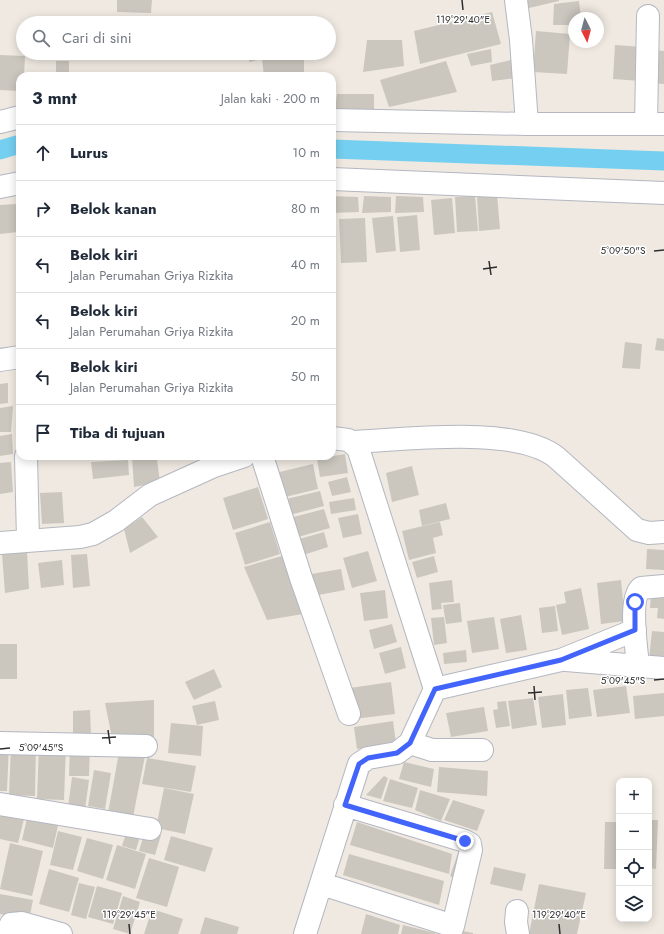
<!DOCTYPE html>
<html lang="id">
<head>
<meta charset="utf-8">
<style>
  body { margin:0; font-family:Jost,sans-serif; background:#f6f6f7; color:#1f2937 }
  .controls { position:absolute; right:12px; bottom:12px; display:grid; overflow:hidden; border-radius:8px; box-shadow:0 2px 10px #0003 }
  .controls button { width:36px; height:36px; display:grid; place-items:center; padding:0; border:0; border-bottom:1px solid #e0e1e3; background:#fff; color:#1f2937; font:20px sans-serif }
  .compass { position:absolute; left:568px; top:12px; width:36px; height:36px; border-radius:50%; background:#fff; box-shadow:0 2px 10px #0003; rotate:174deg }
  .stop { position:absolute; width:12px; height:12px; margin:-9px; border:3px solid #4264fb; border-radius:50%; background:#fff }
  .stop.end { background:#4264fb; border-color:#fff; box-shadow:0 1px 4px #0008 }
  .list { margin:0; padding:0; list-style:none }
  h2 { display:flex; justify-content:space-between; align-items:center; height:52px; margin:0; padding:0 16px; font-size:17px }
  h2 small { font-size:13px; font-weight:400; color:#747a83 }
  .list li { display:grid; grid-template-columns:26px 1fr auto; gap:12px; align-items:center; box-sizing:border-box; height:56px; padding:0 16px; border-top:1px solid #e0e1e3 }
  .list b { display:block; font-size:15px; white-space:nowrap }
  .list p { margin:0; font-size:13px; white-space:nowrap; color:#747a83 }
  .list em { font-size:13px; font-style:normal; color:#747a83 }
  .icon { flex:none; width:22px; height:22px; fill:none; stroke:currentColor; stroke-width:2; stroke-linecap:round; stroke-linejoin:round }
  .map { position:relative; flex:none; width:664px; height:934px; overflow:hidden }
  .search { position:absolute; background:#fff; box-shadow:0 2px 10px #0003; left:16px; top:16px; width:320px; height:44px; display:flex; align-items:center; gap:10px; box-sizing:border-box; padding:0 14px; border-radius:22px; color:#747a83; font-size:15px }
  .panel { position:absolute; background:#fff; box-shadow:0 2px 10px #0003; left:16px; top:72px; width:320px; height:388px; border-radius:12px }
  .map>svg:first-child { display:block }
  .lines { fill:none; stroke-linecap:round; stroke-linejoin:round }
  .canal { stroke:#75cff0; stroke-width:19 }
  .building { fill:#cbc7bf }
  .minor-casing { stroke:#b4b7c1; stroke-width:24 }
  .minor { stroke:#fff; stroke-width:22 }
  .route { stroke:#4264fb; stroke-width:5 }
  .ticks { fill:none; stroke:#2e2e2e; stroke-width:1.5 }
  .ticks-label { font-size:10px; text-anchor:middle; fill:#2e2e2e; stroke:#fff; stroke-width:3; stroke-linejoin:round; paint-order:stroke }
</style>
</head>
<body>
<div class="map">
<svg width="664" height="934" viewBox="0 0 664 934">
  <rect width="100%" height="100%" fill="#efe9e1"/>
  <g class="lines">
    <path class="canal" d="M332 149 664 161
      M0 150 20 144"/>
  </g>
  <path class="building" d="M117 0H152L151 13 117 12Z
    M527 0H559V1L529 8Z
    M579 1 581 18H574V25H553L554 4Z
    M492 12 501 44 420 64 414 31Z
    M536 31 570 34 567 74 533 72Z
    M367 40H402L404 66 363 72Z
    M615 45 644 47 641 81 613 79Z
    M491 49 492 62 471 66 467 54Z
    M651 50 664 51V84L649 83Z
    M250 53H304V76H264L262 59 249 62Z
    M0 55 25 56 24 76H20V91L0 90Z
    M511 60 516 78 492 81 490 65Z
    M56 61H69V76H56Z
    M446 61 457 92 389 107 380 80Z
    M337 94H374V117L334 116Z
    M497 194 500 229 479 231 477 196Z
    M332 196 358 197 359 212 332 213Z
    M364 196 391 197V212L362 213Z
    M396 196 423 197 424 212 395 213Z
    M475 196 478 231 457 232 455 197Z
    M452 198 455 233 434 235 431 200Z
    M16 204 18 232 0 234V205Z
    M417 215 420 250 400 252 397 217Z
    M393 216 396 251 376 253 372 218Z
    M365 218 367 262 341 263 339 219Z
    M657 338 664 339V351L655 350Z
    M625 342 642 344 640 369 622 368Z
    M8 383V403L0 404V384Z
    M13 406 11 432H0V408Z
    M12 434 13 454 0 456V436Z
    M345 454 348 473 320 477 317 459Z
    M95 456H113V457L95 459Z
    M132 457 157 459 160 482 134 487Z
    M128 460 129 475 93 479 91 462Z
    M11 462 13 492 0 494V463Z
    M313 464 318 489 277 499 271 474Z
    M412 466 419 495 392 502 386 473Z
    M347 477 351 492 332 496 328 482Z
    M258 487 268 519 233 530 223 498Z
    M320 491 324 506 282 517 278 501Z
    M62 492 64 523 42 524 40 493Z
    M354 498 356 510 331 514 329 502Z
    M446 503 450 519 422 526 419 510Z
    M324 509 330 528 291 539 286 519Z
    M358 514 362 534 343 538 338 518Z
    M142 517 158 537 130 553 124 529Z
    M270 522 280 554 245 565 235 533Z
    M440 522 443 535 433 538 436 553 409 560 402 531Z
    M324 532 328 547 297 557 292 541Z
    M647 549 664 550V570L646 569Z
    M368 551 377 581 352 588 343 558Z
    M27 552 29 589 5 593 2 554Z
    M87 554 90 586 73 588 71 555Z
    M282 556 303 614 267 620 244 567Z
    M434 556 438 572 417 578 412 562Z
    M62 560 64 585 41 588 38 563Z
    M341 569 345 590 308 597 305 575Z
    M452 580 454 602 441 603 442 609 432 610 429 583Z
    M621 580 625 621 601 624 597 583Z
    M581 588 589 629 562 635 556 605 566 603 564 592Z
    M385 590 388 618 364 621 360 593Z
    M651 596 664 597V619L657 618 658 608H650Z
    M460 603 462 622 446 624 443 605Z
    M555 606 558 631 542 633 539 608Z
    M521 615 527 650 506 653 500 619Z
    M444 617 447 643 434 645 431 618Z
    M494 617 499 649 472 653 467 621Z
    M392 624 397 642 374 649 369 630Z
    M652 631 664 632V661L649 660Z
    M0 644H17V679H0Z
    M401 647 406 668 385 674 379 653Z
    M466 650 467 662 444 664 443 653Z
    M214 669 222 687 194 700 185 682Z
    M391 682 395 714 354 719 350 688Z
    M626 686 630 713 597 717 593 690Z
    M588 688 592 716 569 719 566 690Z
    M664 693V716L635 719 633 696Z
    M563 694 566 725 542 728 538 697Z
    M533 698 537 725 512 729 508 701Z
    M154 700V737L112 738 105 703Z
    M215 701 219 720 197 725 192 706Z
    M506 701 510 726 496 728 493 710 498 709 497 702Z
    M484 707 488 731 451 737 446 713Z
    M90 710 91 735H73V711Z
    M393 721 396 743 357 749 354 727Z
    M171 723 203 726 201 756 168 753Z
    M0 744 9 745 7 791H0Z
    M11 745 36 746 35 796 9 795Z
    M39 745 66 746 64 800 37 799Z
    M70 745 90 746 89 776H69Z
    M120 747 146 751 133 817 108 813Z
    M147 758 196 766 191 792 142 784Z
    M404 762 434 769 431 787 399 779Z
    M439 767 488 771 487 796 437 792Z
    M94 770 111 773 105 809 88 806Z
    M384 776 388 778 381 799 366 795Z
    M72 777 89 780 85 809 68 807Z
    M390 779 418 788 412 808 383 801Z
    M164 788 194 794 185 834 156 828Z
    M420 790 450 799 441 821 415 810Z
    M453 800 485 810 477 831 444 820Z
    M0 810 25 815 18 843 0 839Z
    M28 814 59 821 53 848 22 840Z
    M649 820H658L656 869 649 868Z
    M357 822 452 854 449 874 350 845Z
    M605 822H619V869H604Z
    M128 827 142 830 136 850 122 846Z
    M58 831 82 837 73 870 50 865Z
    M145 831 161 835 155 855 139 851Z
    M171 836 213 848 205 872 164 860Z
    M87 838 113 845 103 879 77 871Z
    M10 843 43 851 32 896 0 889Z
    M117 845 146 854 135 889 106 880Z
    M460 847 459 881 450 876Z
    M349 854 444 881 439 905 343 875Z
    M149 858 179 867 167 907 136 898Z
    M494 867 526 874 522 891 490 884Z
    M49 869 79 878 69 912 39 904Z
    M79 883 95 887 86 919 71 915Z
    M539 884 586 893 577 934H529Z
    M97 886 122 893 113 924 88 917Z
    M0 894 33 900 29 920 0 914Z
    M123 896 140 902 130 934 113 929Z
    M152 909 183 919 178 934H144Z
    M366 914 400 925 398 934H361Z
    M205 917 239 927 237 934H200Z
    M403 925 435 933V934H401Z
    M458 930 473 933V934H457Z"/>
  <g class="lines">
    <defs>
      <path id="minor" d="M516 0 521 40 527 124
        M332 120 527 124H664
        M0 122 20 117
        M646 124 648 16
        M332 179 664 193
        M0 187 20 183
        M0 360 20 357
        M332 438 348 440 358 448 435 689
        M352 442C405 440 514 425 556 457L637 530 649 533 664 532
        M26 456 28 540
        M262 456 301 578 349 714
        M0 543 80 537 93 534 116 521 150 495 214 466 244 456
        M566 660 664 668
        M638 667C637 649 628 600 641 588L664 586
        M435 689 561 660 635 630
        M0 743 146 746
        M410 743 432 750H482
        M0 804 150 829
        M345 805 465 841 470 844 471 850 453 926
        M322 884 453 926 450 934
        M517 911 516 922 518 934
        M6 934 11 924 22 923 61 934
        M305 934 359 764 368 758 397 753 410 743 435 689"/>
    </defs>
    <use href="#minor" class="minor-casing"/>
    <use href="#minor" class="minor"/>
  </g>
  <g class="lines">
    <path class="route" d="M465 841 345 805 359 764 368 758 397 753 410 743 435 689 561 660 635 630V602"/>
  </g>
  <path class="ticks" d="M462 0 463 10M654 251 664 250M489 261 491 275M483 269 497 267M654 680 664 679M534 686 535 700M528 693 542 692M108 730 110 744M102 738 116 737M0 749 10 748M129 924 130 934M559 924 560 934"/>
  <g class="ticks-label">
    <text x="463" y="23">119°29'40"E</text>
    <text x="623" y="254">5°09'50"S</text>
    <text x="623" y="684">5°09'45"S</text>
    <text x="41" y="751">5°09'45"S</text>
    <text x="129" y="918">119°29'45"E</text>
    <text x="559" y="918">119°29'40"E</text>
  </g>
</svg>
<div class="controls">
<button>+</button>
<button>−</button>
<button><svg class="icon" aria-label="locate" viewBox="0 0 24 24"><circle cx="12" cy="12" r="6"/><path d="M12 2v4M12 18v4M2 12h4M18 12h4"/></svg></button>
<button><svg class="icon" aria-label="layers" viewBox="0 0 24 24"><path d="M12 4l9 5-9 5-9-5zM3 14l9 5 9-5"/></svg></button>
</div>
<svg class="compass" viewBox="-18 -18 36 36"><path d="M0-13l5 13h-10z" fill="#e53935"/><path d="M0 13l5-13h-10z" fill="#747a83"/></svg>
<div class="stop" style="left:635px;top:602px"></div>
<div class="stop end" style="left:465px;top:841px"></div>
<div class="search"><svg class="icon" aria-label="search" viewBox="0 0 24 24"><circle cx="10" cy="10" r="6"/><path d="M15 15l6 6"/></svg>Cari di sini</div>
<section class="panel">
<h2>3 mnt<small>Jalan kaki · 200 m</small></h2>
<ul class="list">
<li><svg class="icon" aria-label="ahead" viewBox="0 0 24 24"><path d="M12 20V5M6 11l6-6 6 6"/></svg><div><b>Lurus</b></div><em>10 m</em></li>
<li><svg class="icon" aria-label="right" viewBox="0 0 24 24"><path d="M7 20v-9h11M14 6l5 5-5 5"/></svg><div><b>Belok kanan</b></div><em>80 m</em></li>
<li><svg class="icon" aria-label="left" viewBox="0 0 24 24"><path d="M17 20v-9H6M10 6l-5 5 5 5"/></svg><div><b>Belok kiri</b><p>Jalan Perumahan Griya Rizkita</p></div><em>40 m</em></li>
<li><svg class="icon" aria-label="left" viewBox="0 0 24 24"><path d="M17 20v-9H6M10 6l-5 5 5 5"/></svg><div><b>Belok kiri</b><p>Jalan Perumahan Griya Rizkita</p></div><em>20 m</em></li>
<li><svg class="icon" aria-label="left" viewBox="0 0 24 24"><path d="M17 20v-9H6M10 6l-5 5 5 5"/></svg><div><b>Belok kiri</b><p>Jalan Perumahan Griya Rizkita</p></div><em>50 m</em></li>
<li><svg class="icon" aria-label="arrive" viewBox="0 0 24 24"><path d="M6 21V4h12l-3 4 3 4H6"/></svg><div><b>Tiba di tujuan</b></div></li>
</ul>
</section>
</div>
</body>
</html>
